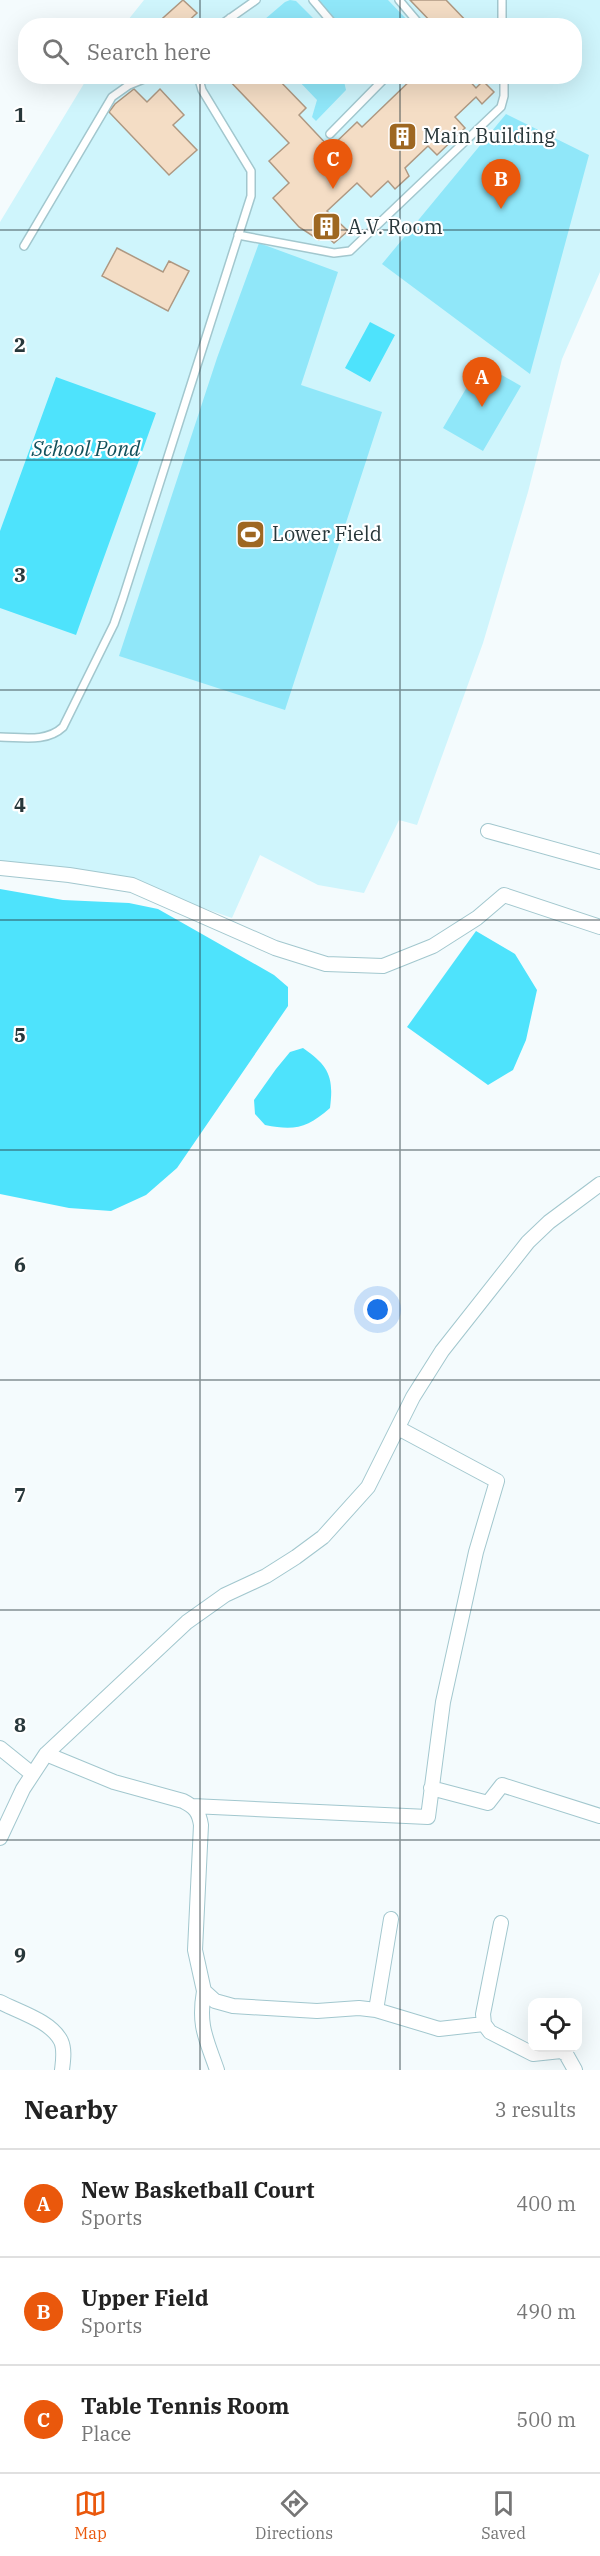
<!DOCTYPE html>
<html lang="en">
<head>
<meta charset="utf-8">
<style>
  body { margin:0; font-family:"IBM Plex Serif",serif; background:#f2f2f2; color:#222 }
  .controls { position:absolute; right:18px; bottom:18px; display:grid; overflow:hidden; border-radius:12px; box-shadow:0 6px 24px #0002 }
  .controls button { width:54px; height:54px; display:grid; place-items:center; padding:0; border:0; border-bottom:2px solid #e0e0e0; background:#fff; color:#222; font:30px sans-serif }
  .you { position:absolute; left:378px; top:1310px; width:21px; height:21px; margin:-15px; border:4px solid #fff; border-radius:50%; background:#1a73e8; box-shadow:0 0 0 9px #1a73e833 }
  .badge { display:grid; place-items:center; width:39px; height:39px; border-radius:50%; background:#ea580c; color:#fff; font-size:20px; font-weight:700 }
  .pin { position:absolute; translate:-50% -50px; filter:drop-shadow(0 2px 3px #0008) }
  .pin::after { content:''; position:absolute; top:32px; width:21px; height:18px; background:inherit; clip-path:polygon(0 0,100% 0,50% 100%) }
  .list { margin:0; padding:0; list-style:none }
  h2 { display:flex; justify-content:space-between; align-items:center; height:78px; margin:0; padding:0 24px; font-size:26px }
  h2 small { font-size:20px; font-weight:400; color:#767676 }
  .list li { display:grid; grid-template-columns:39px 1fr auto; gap:18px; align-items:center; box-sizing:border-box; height:108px; padding:0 24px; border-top:2px solid #e0e0e0 }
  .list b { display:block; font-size:22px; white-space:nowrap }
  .list p { margin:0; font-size:20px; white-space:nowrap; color:#767676 }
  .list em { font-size:20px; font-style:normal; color:#767676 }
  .icon { flex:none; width:33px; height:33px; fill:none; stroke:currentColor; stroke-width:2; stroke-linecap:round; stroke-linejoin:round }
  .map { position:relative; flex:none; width:600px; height:2070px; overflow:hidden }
  .search { position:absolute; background:#fff; box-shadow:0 6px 24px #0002; left:18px; right:18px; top:18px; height:66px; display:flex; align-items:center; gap:15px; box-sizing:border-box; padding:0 21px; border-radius:24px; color:#767676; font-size:22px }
  .sheet { height:402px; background:#fff }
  nav { display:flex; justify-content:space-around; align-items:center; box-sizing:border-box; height:84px; border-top:2px solid #e0e0e0; background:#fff; font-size:16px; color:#767676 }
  nav a { display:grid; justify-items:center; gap:3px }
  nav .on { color:#ea580c }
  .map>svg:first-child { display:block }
  .built { fill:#cff5fc }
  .green { fill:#90e7f9 }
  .water { fill:#4ee3fc }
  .building { fill:#f4ddc5; stroke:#ae9882; stroke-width:1.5 }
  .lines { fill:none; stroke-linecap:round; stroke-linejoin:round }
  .service-casing { stroke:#a2c7ce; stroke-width:10 }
  .minor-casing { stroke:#a2c7ce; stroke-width:16 }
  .service { stroke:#fff; stroke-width:7 }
  .minor { stroke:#fff; stroke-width:14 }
  .grid { fill:none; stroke:#28373a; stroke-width:1.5; stroke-opacity:0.55 }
  .labels { text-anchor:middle; stroke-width:4.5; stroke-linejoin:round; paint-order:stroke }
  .poi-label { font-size:20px; fill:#28373a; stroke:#fff; text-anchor:start }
  .water-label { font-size:21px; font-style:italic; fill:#12515c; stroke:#fff }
  .grid-label { font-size:20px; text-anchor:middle; font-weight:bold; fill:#28373a; stroke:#fff; stroke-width:4.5; stroke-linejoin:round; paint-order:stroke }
</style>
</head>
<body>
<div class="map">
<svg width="600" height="2070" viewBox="0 0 600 2070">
  <rect width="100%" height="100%" fill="#f4fbfd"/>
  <path class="built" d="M144 0H600V272L562 359 528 492 483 643 417 825 399 820 364 893 318 885 260 855 232 918 122 880 0 865V222L88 77 574 76V26L124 25Z"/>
  <path class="green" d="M290 0 296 1 320 25H258L285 2Z
    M315 0H388L412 25H341Z
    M295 77H343L346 90 316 121 312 117 317 100Z
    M506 114 589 155 530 374 382 264Z
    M259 243 338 272 301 385 382 412 285 710 119 656 217 358Z
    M481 363 521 386 483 451 443 428Z"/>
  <path class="water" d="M370 322 395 335 370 382 345 368Z
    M56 377 156 413 76 635 0 608V531Z
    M0 889 63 900 129 903 158 909 274 975 288 987V1006L177 1168 146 1195 111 1211 69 1208 0 1194Z
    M476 931 515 954 537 990 526 1040 513 1070 488 1085 407 1027Z
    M303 1048C329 1066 334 1077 330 1108 307 1128 295 1131 265 1125L255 1114 254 1100 276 1069 290 1052Z"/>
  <path class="building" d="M183 0 197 13 183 26H154Z
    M410 0H446L471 26H435Z
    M225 76H275L306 108 299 115 330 148 357 122 362 127 415 76H465L476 88 483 81 494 92 482 104 476 97 455 117 465 128 437 155 428 146 405 168 409 176 395 189 388 181 371 197 357 183 327 211 348 231 334 243 325 235 319 240 299 227 273 198 289 183 269 161 289 143Z
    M134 89 147 102 160 89 184 115 173 125 197 150 169 175 109 112 115 104Z
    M117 248 163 272 169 261 189 271 168 311 102 276Z"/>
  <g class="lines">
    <defs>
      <path id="service" d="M313 0 335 26
        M399 0 421 26
        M502 0V26
        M230 18 238 26
        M219 26 256 0
        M330 134 387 76
        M238 235 334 253 350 251 501 107 504 96V76
        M24 246 112 97 129 85 151 76
        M0 737C21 737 46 743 63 727L114 624 123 598 251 196V171L202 90 198 76"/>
      <path id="minor" d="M488 831 600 862
        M0 868 69 875 132 885 275 948 326 964 383 966 433 946 477 918 504 895 600 927
        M0 1748 31 1773
        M46 1754 114 1782 183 1801C195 1807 199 1812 201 1825L195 1950 204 1991 215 2001 233 2006 317 2011 359 2008 376 2010 439 2029 484 2024
        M431 1788 488 1803 502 1785 600 1816
        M192 1806 428 1817 443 1702 476 1552 497 1481 398 1428
        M0 1838 23 1789 46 1754 187 1622 225 1595 266 1576 296 1557 323 1537 368 1487 413 1397 442 1351 528 1242 549 1222 600 1184
        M501 1923 483 2014 484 2024 490 2032 533 2054 561 2051 566 2054 575 2070
        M204 1991C198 2026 206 2038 217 2070
        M0 2002C19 2012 51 2021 61 2041 65 2050 63 2061 62 2070
        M376 2010 391 1919"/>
    </defs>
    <use href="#service" class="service-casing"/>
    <use href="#minor" class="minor-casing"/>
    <use href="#service" class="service"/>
    <use href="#minor" class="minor"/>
  </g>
  <path class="grid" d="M200 0V26M400 0V26M200 76V2070M400 76V2070M0 230H600M0 460H600M0 690H600M0 920H600M0 1150H600M0 1380H600M0 1610H600M0 1840H600"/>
  <defs>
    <symbol id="building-square" viewBox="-11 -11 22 22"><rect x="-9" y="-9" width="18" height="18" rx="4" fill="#9e6721" stroke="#fff"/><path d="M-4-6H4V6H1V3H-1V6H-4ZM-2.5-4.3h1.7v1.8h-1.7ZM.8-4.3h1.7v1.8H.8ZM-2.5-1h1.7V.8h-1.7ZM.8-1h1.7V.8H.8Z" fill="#fff"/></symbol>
    <symbol id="stadium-square" viewBox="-11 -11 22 22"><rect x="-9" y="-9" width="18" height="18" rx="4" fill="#9e6721" stroke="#fff"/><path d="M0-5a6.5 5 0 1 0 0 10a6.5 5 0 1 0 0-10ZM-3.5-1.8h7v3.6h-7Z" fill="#fff"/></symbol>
  </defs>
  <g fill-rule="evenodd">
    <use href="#building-square" x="386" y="120" width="33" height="33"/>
    <use href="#building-square" x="310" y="210" width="33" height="33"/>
    <use href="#stadium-square" x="234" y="518" width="33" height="33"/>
  </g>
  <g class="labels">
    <g class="poi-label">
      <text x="423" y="143">Main Building</text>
      <text x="348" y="234">A.V. Room</text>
      <text x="272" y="541">Lower Field</text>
    </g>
    <g class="water-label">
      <text x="86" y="456">School Pond</text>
    </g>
  </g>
  <g class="grid-label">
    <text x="20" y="122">1</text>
    <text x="20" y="352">2</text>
    <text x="20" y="582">3</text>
    <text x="20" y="812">4</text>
    <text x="20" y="1042">5</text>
    <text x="20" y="1272">6</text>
    <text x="20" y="1502">7</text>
    <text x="20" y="1732">8</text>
    <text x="20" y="1962">9</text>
  </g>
</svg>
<div class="controls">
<button><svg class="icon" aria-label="locate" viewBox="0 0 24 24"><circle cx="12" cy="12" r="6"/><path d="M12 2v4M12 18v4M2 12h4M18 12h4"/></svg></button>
</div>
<div class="you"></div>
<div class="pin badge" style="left:482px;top:407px">A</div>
<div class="pin badge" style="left:501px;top:209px">B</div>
<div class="pin badge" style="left:333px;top:189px">C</div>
<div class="search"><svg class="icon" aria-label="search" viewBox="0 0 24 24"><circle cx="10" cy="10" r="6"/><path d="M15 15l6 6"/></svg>Search here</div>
</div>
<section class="sheet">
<h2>Nearby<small>3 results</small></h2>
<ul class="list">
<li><span class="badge">A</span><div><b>New Basketball Court</b><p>Sports</p></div><em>400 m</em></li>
<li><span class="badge">B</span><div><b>Upper Field</b><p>Sports</p></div><em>490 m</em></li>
<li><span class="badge">C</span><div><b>Table Tennis Room</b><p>Place</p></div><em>500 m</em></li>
</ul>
</section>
<nav>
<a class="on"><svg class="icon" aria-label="map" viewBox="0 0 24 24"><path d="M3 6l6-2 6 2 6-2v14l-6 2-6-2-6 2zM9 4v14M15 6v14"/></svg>Map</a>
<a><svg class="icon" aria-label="directions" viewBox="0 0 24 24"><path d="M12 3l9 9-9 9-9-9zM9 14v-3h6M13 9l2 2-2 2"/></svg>Directions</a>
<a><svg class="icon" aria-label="saved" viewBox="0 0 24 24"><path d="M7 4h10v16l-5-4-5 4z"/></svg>Saved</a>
</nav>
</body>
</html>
